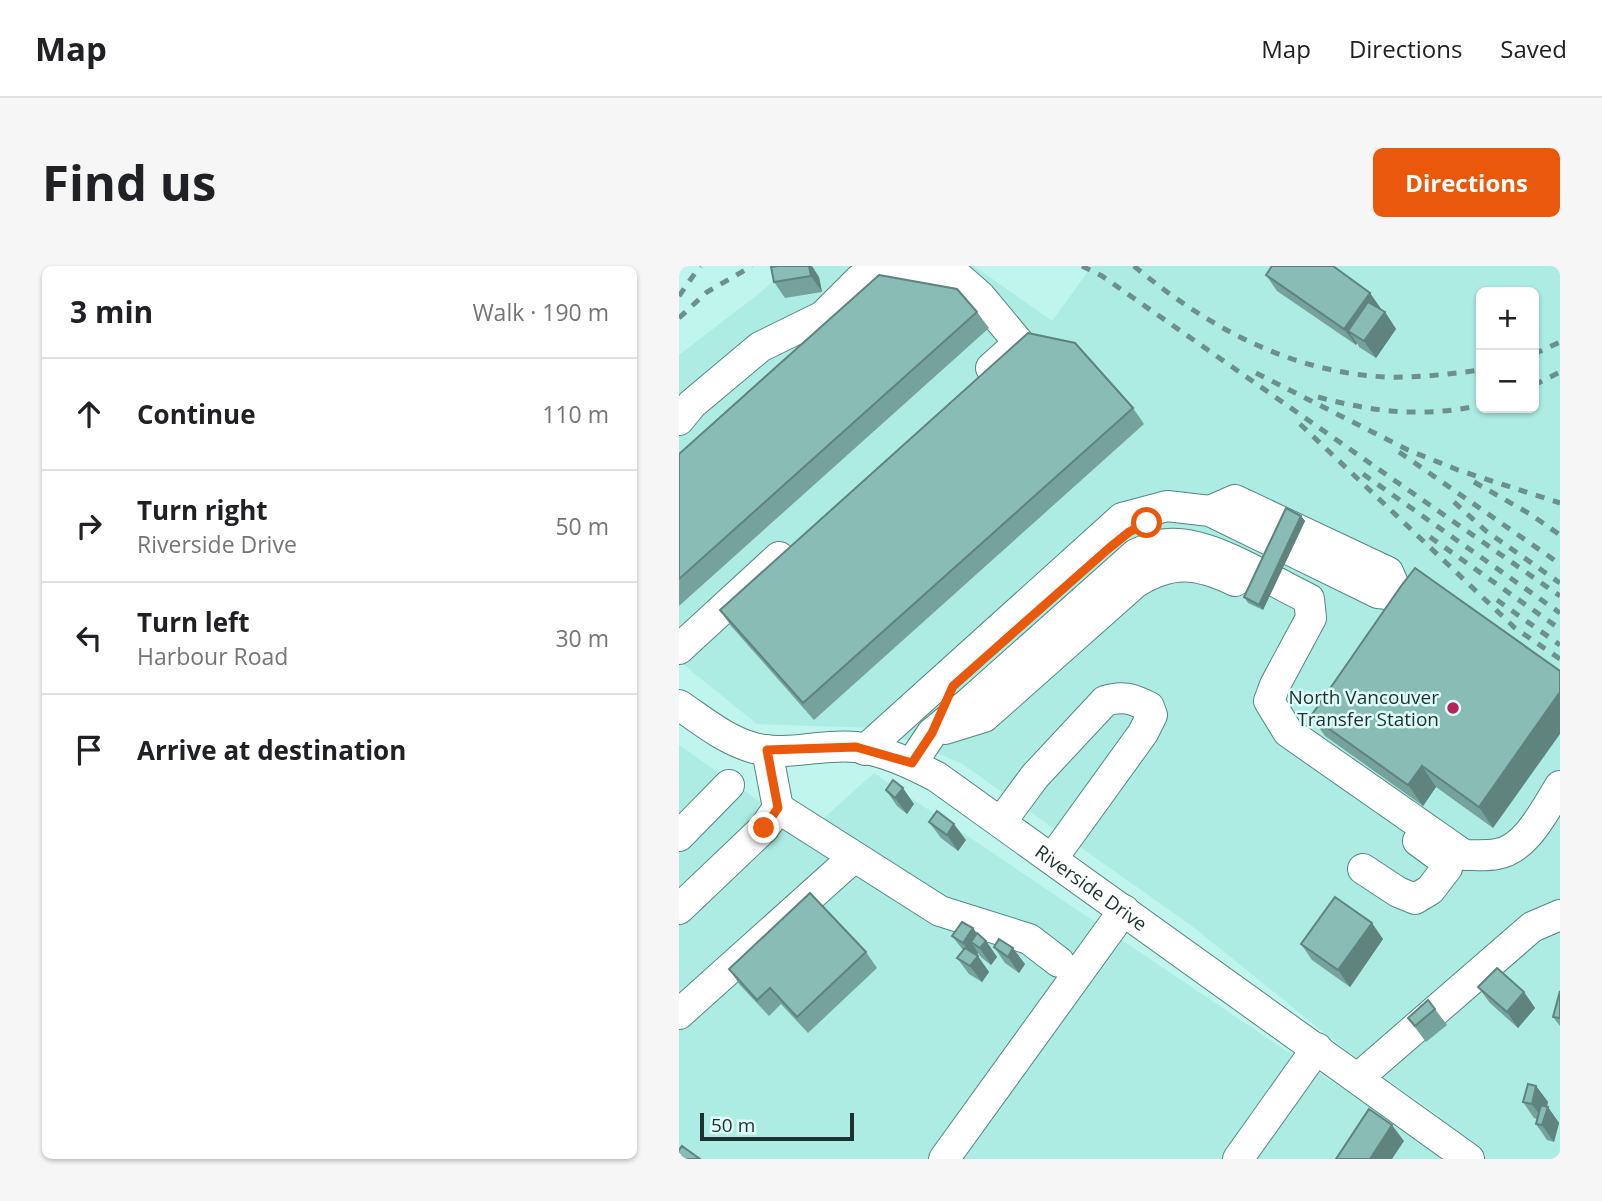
<!DOCTYPE html>
<html lang="en">
<head>
<meta charset="utf-8">
<style>
  body { margin:0; font-family:"Open Sans",sans-serif; background:#f6f6f6; color:#202124 }
  .controls { position:absolute; right:21px; top:21px; display:grid; overflow:hidden; border-radius:10px; box-shadow:0 2px 5px #0004 }
  .controls button { width:63px; height:63px; display:grid; place-items:center; padding:0; border:0; border-bottom:2px solid #e0e0e0; background:#fff; color:#202124; font:35px sans-serif }
  .scale { position:absolute; left:21px; bottom:18px; width:154px; box-sizing:border-box; padding-left:7px; border:4px solid #1d322f; border-top:0; font-size:19px; line-height:24px; white-space:nowrap; color:#1d322f; -webkit-text-stroke:5px #defdf8; paint-order:stroke }
  .stop { position:absolute; width:21px; height:21px; margin:-16px; border:5px solid #ea580c; border-radius:50%; background:#fff }
  .stop.end { background:#ea580c; border-color:#fff; box-shadow:0 2px 7px #0008 }
  .list { margin:0; padding:0; list-style:none }
  h2 { display:flex; justify-content:space-between; align-items:center; height:91px; margin:0; padding:0 28px; font-size:30px }
  h2 small { font-size:23px; font-weight:400; color:#757577 }
  .list li { display:grid; grid-template-columns:46px 1fr auto; gap:21px; align-items:center; box-sizing:border-box; height:112px; padding:0 28px; border-top:2px solid #e0e0e0 }
  .list b { display:block; font-size:26px; white-space:nowrap }
  .list p { margin:0; font-size:23px; white-space:nowrap; color:#757577 }
  .list em { font-size:23px; font-style:normal; color:#757577 }
  .icon { flex:none; width:38px; height:38px; fill:none; stroke:currentColor; stroke-width:2; stroke-linecap:round; stroke-linejoin:round }
  .map { position:relative; flex:none; width:881px; height:893px; overflow:hidden; border-radius:10px }
  header { display:flex; align-items:center; gap:42px; box-sizing:border-box; height:98px; padding:0 35px; background:#fff; border-bottom:2px solid #e0e0e0 }
  header strong { font-size:33px }
  nav { display:flex; gap:38px; margin-inline-start:auto; font-size:24px }
  .intro { display:flex; align-items:center; justify-content:space-between; box-sizing:border-box; height:168px; padding:0 42px }
  h1 { margin:0; font-size:49px }
  .button { padding:18px 32px; border-radius:10px; background:#ea580c; color:#fff; font-size:24px; font-weight:700 }
  main { display:flex; gap:42px; padding:0 42px }
  aside { flex:1; background:#fff; border-radius:10px; box-shadow:0 2px 5px #0004 }
  .map>svg:first-child { display:block }
  .built { fill:#acece2; fill-rule:evenodd }
  .lines { fill:none; stroke-linecap:round; stroke-linejoin:round }
  .minor-casing { stroke:#548780; stroke-width:32 }
  .minor { stroke:#fff; stroke-width:30 }
  .rail { stroke:#6c918b; stroke-width:5; stroke-dasharray:9 9; stroke-linecap:butt }
  .wall { fill:#75a29b }
  .shaded-wall { fill:#5f847e }
  .building { fill:#88bcb4; stroke:#5f847e; stroke-width:2 }
  .route { stroke:#ea580c; stroke-width:9 }
  .poi-dot { fill:#b4265a; stroke:#defdf8; stroke-width:2.5 }
  .labels { text-anchor:middle; stroke-width:5; stroke-linejoin:round; paint-order:stroke }
  .poi-label { font-size:19px; fill:#1d322f; stroke:#defdf8; text-anchor:end }
  .street-label { font-size:19px; fill:#1d322f; stroke:#defdf8 }
</style>
</head>
<body>
<header>
<strong>Map</strong>
<nav><a>Map</a><a>Directions</a><a>Saved</a></nav>
</header>
<div class="intro"><h1>Find us</h1><a class="button">Directions</a></div>
<main>
<aside>
<h2>3 min<small>Walk · 190 m</small></h2>
<ul class="list">
<li><svg class="icon" aria-label="ahead" viewBox="0 0 24 24"><path d="M12 20V5M6 11l6-6 6 6"/></svg><div><b>Continue</b></div><em>110 m</em></li>
<li><svg class="icon" aria-label="right" viewBox="0 0 24 24"><path d="M7 20v-9h11M14 6l5 5-5 5"/></svg><div><b>Turn right</b><p>Riverside Drive</p></div><em>50 m</em></li>
<li><svg class="icon" aria-label="left" viewBox="0 0 24 24"><path d="M17 20v-9H6M10 6l-5 5 5 5"/></svg><div><b>Turn left</b><p>Harbour Road</p></div><em>30 m</em></li>
<li><svg class="icon" aria-label="arrive" viewBox="0 0 24 24"><path d="M6 21V4h12l-3 4 3 4H6"/></svg><div><b>Arrive at destination</b></div></li>
</ul>
</aside>
<div class="map">
<svg width="881" height="893" viewBox="0 0 881 893">
  <rect width="100%" height="100%" fill="#bff5ed"/>
  <path class="built" d="M110 0H295L373 55 413 0H881V893H0V479L127 568 195 507 744 877 760 850 669 786 513 660 282 497 197 462 78 458 0 395V89L82 26ZM802 26H855V142H802Z"/>
  <g class="lines">
    <defs>
      <g id="minor">
        <path d="M221 0 277 9 301 30 340 77 312 102"/>
        <path d="M0 154 13 138 81 81 144 50 180 14 198 0"/>
        <path d="M531 245 556 234 709 306 719 329"/>
        <path d="M0 383 100 291"/>
        <path id="s1" d="M0 439C24 455 46 474 75 482 108 491 144 477 177 481 206 485 233 498 258 511L790 893"/>
        <path d="M266 463 305 451 456 317C493 294 518 297 556 315"/>
        <path d="M186 484 443 252 488 240 531 245 699 327 719 329 736 341"/>
        <path d="M233 497 253 467 291 436 457 288C467 284 478 278 489 278 532 275 590 314 630 333L632 352 596 419 590 435 609 466 785 589C796 589 808 590 818 588 848 583 866 543 881 520"/>
        <path d="M99 542 261 645 350 673 380 696"/>
        <path d="M322 556 356 510 426 435C444 429 454 433 470 441L473 449 464 467 373 593"/>
        <path d="M0 570 50 519"/>
        <path d="M684 603 719 626 736 633 751 624 768 602 765 594 739 575"/>
        <path d="M0 643 85 562 99 542 88 484"/>
        <path d="M0 748 175 591"/>
        <path d="M679 812 853 661 881 649"/>
        <path d="M265 893 445 644"/>
        <path d="M559 893 638 782"/>
      </g>
    </defs>
    <use href="#minor" class="minor-casing"/>
    <use href="#minor" class="minor"/>
    <path class="rail" d="M403 0 423 10 881 330
      M455 0C527 60 610 106 706 111 738 112 770 108 802 104
      M0 30 21 0
      M0 52 28 26 73 0
      M855 88 881 76
      M577 107 729 184 779 204 881 237
      M855 119 881 106
      M639 131C694 146 746 152 802 139
      M621 158 836 362 881 393
      M720 186 881 298
      M684 208 881 347
      M795 216 851 248 881 269
      M775 236 807 265 881 317
      M751 271 881 363
      M818 334 881 379"/>
  </g>
  <path class="wall" d="M99 0 140 11 143 26 106 32 95 16Z
    M587 9 691 27 702 44 706 46 717 63 697 92 680 81 678 77 677 79 598 25Z
    M298 46 310 62 0 340V188Z
    M454 142 465 158 135 454 52 360 41 344Z
    M622 250 626 255 584 344 569 337 565 331Z
    M722 320 814 562 757 521 744 540 646 470 632 450Z
    M207 524 235 538 228 548 218 540Z
    M250 556 287 574 279 585 262 572Z
    M294 662 298 668 307 675 318 691 312 699 303 692 299 687 298 690 310 706 303 716 290 708 278 692 284 684 273 670Z
    M704 673 671 721 633 694 622 678Z
    M315 681 346 698 340 707 326 697Z
    M187 686 198 702 129 767 102 738 90 750 61 719 50 703Z
    M799 721 845 726 856 742 839 762 811 737Z
    M881 725V760L874 751Z
    M756 743 768 759 747 776 729 752Z
    M857 820 869 836 868 840 880 857 875 876 868 874 857 858 858 853 855 852 844 836Z"/>
  <path class="shaded-wall" d="M130 0H133L140 11 143 26 132 10Z
    M691 27 703 44 682 73 669 65 678 77 677 79 665 63Z
    M706 46 717 63 697 92 685 75Z
    M622 250 626 255 584 344 580 339Z
    M881 426V468L814 562 800 541Z
    M743 500 757 521 744 540 729 519Z
    M224 522 235 538 228 548 216 532Z
    M275 558 287 574 279 585 268 569Z
    M693 657 704 673 671 721 659 704Z
    M294 662 305 678 307 675 318 691 312 699 301 682 292 676 299 687 296 693 284 677Z
    M334 682 346 698 340 707 329 691Z
    M299 690 310 706 303 716 291 700Z
    M845 726 856 742 839 762 828 746Z
    M857 820 869 836 864 854 853 838Z
    M869 841 880 857 875 876 863 859Z
    M713 859 725 875 713 893H691Z"/>
  <path class="building" d="M99 0H130L132 10 95 16 92 1Z
    M593 0H654L691 27 665 63 587 9Z
    M200 9 278 23 298 46 0 313V188Z
    M689 36 706 46 685 75 669 65Z
    M349 67 396 77 454 142 124 437 41 344Z
    M607 242 622 250 580 339 565 331Z
    M736 302 881 405V426L800 541 743 500 729 519 632 450 722 320Z
    M214 514 224 522 216 532 207 524Z
    M258 545 275 558 268 569 250 556Z
    M131 627 187 686 118 751 91 722 78 734 50 703Z
    M656 631 693 657 659 704 622 678Z
    M283 656 294 662 284 677 273 670Z
    M298 667 307 675 301 682 292 676Z
    M320 673 334 682 329 691 315 681Z
    M286 682 299 690 291 700 278 692Z
    M818 702 845 726 828 746 799 721Z
    M881 725V752L874 751Z
    M749 734 756 743 736 760 729 752Z
    M849 818 857 820 853 838 844 836Z
    M862 839 869 841 863 859 857 858Z
    M690 843 713 859 691 893H657Z
    M3 880 21 893H0V884Z"/>
  <g class="lines">
    <path class="route" d="M85 562 99 542 88 484 177 481 233 497 253 467 274 420 429 283 450 266 468 257"/>
  </g>
  <circle class="poi-dot" cx="774" cy="442" r="7"/>
  <g class="labels">
    <g class="poi-label">
      <text x="760" y="438">North Vancouver<tspan x="760" dy="22">Transfer Station</tspan></text>
    </g>
    <g class="street-label">
      <text dy="7" stroke="none"><textPath href="#s1" startOffset="466">Riverside Drive</textPath></text>
    </g>
  </g>
</svg>
<div class="controls">
<button>+</button>
<button>−</button>
</div>
<div class="scale">50 m</div>
<div class="stop" style="left:468px;top:257px"></div>
<div class="stop end" style="left:85px;top:562px"></div>
</div>
</main>
</body>
</html>
